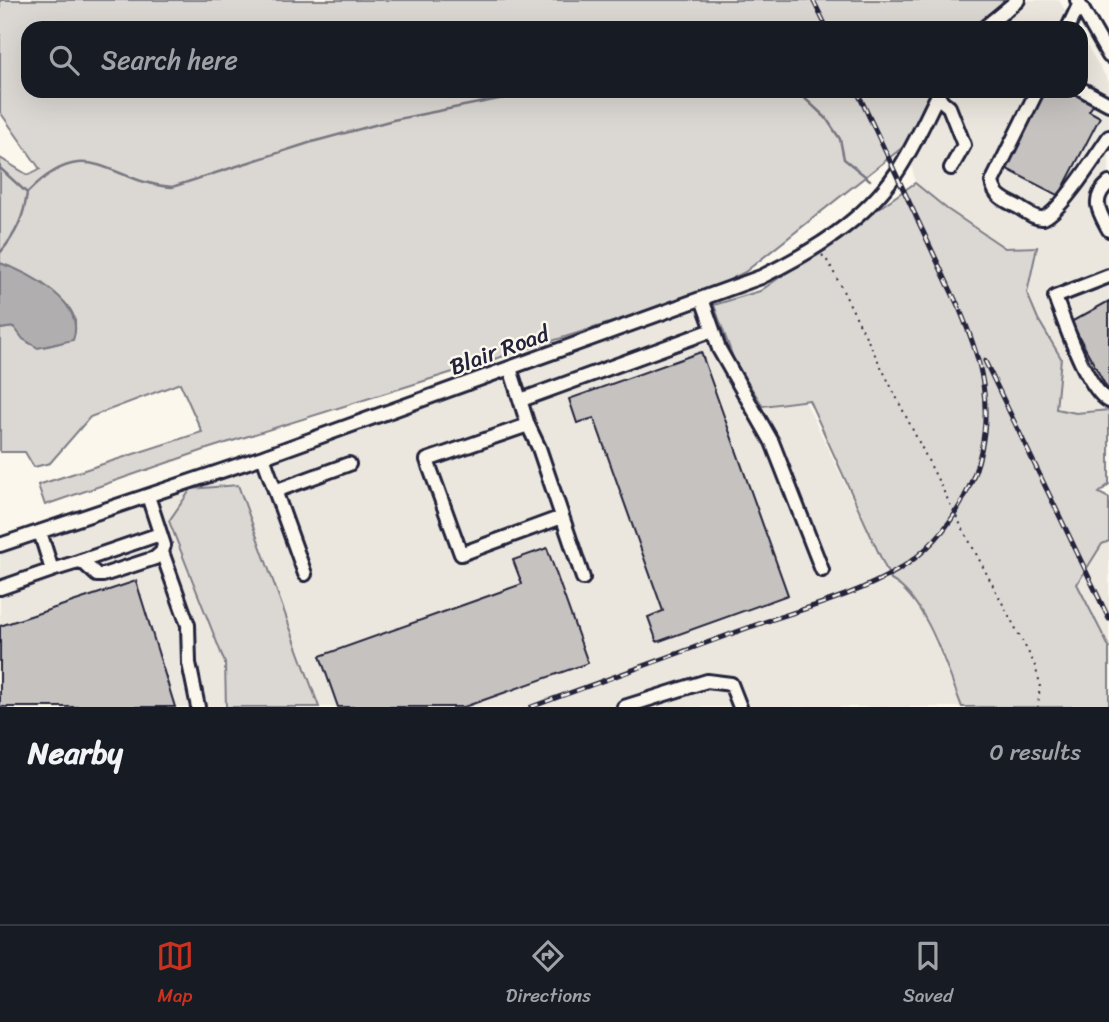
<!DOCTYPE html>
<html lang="en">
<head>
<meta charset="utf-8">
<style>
  body { margin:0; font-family:Sriracha,sans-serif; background:#20242c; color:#f1f3f6 }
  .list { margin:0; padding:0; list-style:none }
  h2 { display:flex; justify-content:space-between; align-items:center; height:91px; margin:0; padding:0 28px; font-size:30px }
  h2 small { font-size:23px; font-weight:400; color:#9ea1a6 }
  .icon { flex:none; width:38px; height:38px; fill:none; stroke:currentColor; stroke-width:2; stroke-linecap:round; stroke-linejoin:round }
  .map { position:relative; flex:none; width:1109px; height:707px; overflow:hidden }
  .search { position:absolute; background:#171b24; box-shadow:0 7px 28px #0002; left:21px; right:21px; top:21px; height:77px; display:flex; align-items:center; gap:18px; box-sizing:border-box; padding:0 24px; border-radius:21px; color:#9ea1a6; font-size:26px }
  .sheet { height:217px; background:#171b24 }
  nav { display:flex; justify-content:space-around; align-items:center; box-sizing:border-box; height:98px; border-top:2px solid #363941; background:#171b24; font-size:19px; color:#9ea1a6 }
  nav a { display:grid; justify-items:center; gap:4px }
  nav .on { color:#c8321e }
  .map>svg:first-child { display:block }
  .built { fill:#ebe7df }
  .green { fill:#dbd8d3; stroke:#7e7d87; stroke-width:2 }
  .water { fill:#b1aeb0; stroke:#787681; stroke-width:2 }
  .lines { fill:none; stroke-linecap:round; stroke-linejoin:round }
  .stream { stroke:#787681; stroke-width:2.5 }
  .building { fill:#c6c2c0; stroke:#22223b; stroke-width:2 }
  .minor-casing { stroke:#22223b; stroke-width:18 }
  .path { stroke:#22223b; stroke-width:2; stroke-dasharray:2 5; stroke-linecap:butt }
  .minor { stroke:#fbf7ec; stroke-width:12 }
  .rail-casing { stroke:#22223b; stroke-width:5 }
  .rail { stroke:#fbf7ec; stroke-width:2.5; stroke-dasharray:8; stroke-linecap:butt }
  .labels { text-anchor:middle; stroke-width:5; stroke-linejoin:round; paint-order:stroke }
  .street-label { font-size:23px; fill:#22223b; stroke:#fbf7ec }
</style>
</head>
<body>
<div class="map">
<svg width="1109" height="707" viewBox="0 0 1109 707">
  <rect width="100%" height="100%" fill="#fbf7ec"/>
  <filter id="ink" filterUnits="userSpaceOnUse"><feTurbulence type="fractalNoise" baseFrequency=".0143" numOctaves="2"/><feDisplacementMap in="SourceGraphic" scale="14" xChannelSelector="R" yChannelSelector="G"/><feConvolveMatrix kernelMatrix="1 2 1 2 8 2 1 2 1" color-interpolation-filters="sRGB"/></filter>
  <g filter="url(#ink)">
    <path class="built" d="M1007 0H1059L1076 28H973Z
      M1081 36 1109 82V410L1076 413 1055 409 1061 358 1038 319 1027 293 1037 247 1005 248 947 209 915 183 908 143 934 91H1081Z
      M751 288 891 580 903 586 927 623 962 707H0V542L291 447Z
      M1109 541V647L1077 584 1103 544Z"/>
    <path class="green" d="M0 0H1007L973 28H28V91H934L908 143 745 272 702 294 210 448 45 505 38 485 202 432 180 383 90 417 50 463 34 467 25 452H0V329L14 327C18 331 21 337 25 340 41 353 56 343 73 339 74 332 77 324 74 317 67 295 22 271 0 263V158L28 175 40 169 0 112Z
      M915 183 947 209 1005 248 1037 247 1027 293 1038 319 1061 358 1056 409 1076 413 1109 410V484L1099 493 1109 498V541L1102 544 1077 584 1109 647V707H962C947 670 927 599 891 580L809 400 763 406 735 363 714 305 760 291Z
      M238 485 319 707H226L225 663 169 521 191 489Z"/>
    <path class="water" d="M0 263C29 273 87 302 73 340L38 348 23 339 14 327 0 329Z"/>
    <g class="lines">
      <path class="stream" d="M797 91 826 118 840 139 844 159 870 180
        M0 168 27 193C24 217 16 234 0 253
        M27 193C88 131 109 183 172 187L312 142 393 120 539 91"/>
    </g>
    <path class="building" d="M1042 91H1074L1095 102 1089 111 1100 117 1059 196 1003 167Z
      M1109 301V392L1071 322Z
      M701 352 788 595 657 642 648 617 663 611 594 418 577 423 569 399Z
      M547 548 588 663 464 707H338L320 656 522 584 513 560Z
      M136 581 175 707H0V626Z"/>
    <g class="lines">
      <defs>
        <path id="minor" d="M1077 0 1109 56
          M984 28 1018 0
          M1068 28 1079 5
          M1081 89 1109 104
          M1037 91 992 182C995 197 1005 200 1018 207 1025 211 1035 219 1043 218 1059 214 1098 153 1109 137
          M937 97 949 107 964 145 951 168
          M1109 183C1090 199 1099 212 1109 230
          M1109 276 1055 297C1065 323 1086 388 1109 401
          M702 299 713 330
          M510 368 528 425 539 448 583 578
          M521 400 713 330 719 349 772 442 822 570
          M528 425 427 460 461 554 562 517
          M263 457 305 574
          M275 491 349 464
          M40 532 52 570 78 562 85 564 97 575H103L155 558 162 552 164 545 148 496
          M0 545 263 457 761 277C812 252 864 221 897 172 914 147 926 118 940 91
          M162 552 188 625 189 663 198 707
          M78 562 160 534
          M0 588 52 570
          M624 707 707 681 731 684 740 707"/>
      </defs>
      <use href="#minor" class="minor-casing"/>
      <path class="path" d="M822 255 829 263 955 514 1034 663 1040 683 1038 707"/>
      <use href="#minor" class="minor"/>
      <defs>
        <path id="rail" d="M813 0 827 28
          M857 91 960 310
          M985 361 1109 619
          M531 707C604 681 677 654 750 627 798 610 853 597 898 570 960 532 994 456 983 384 979 356 968 329 957 303"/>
      </defs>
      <use href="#rail" class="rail-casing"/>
      <use href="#rail" class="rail"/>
    </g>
  </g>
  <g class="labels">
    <g class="street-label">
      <text transform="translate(499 350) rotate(-20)" y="8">Blair Road</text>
    </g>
  </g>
</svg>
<div class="search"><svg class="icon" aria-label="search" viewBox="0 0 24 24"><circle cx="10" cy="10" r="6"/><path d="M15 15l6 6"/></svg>Search here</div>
</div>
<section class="sheet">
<h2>Nearby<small>0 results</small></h2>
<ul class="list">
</ul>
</section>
<nav>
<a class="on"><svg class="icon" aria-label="map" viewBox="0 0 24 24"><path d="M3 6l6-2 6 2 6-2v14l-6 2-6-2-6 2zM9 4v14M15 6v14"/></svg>Map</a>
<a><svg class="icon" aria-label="directions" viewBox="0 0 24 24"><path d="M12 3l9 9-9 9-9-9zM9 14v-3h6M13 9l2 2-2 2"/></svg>Directions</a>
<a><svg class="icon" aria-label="saved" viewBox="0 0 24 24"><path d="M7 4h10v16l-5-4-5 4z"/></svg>Saved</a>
</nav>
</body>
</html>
